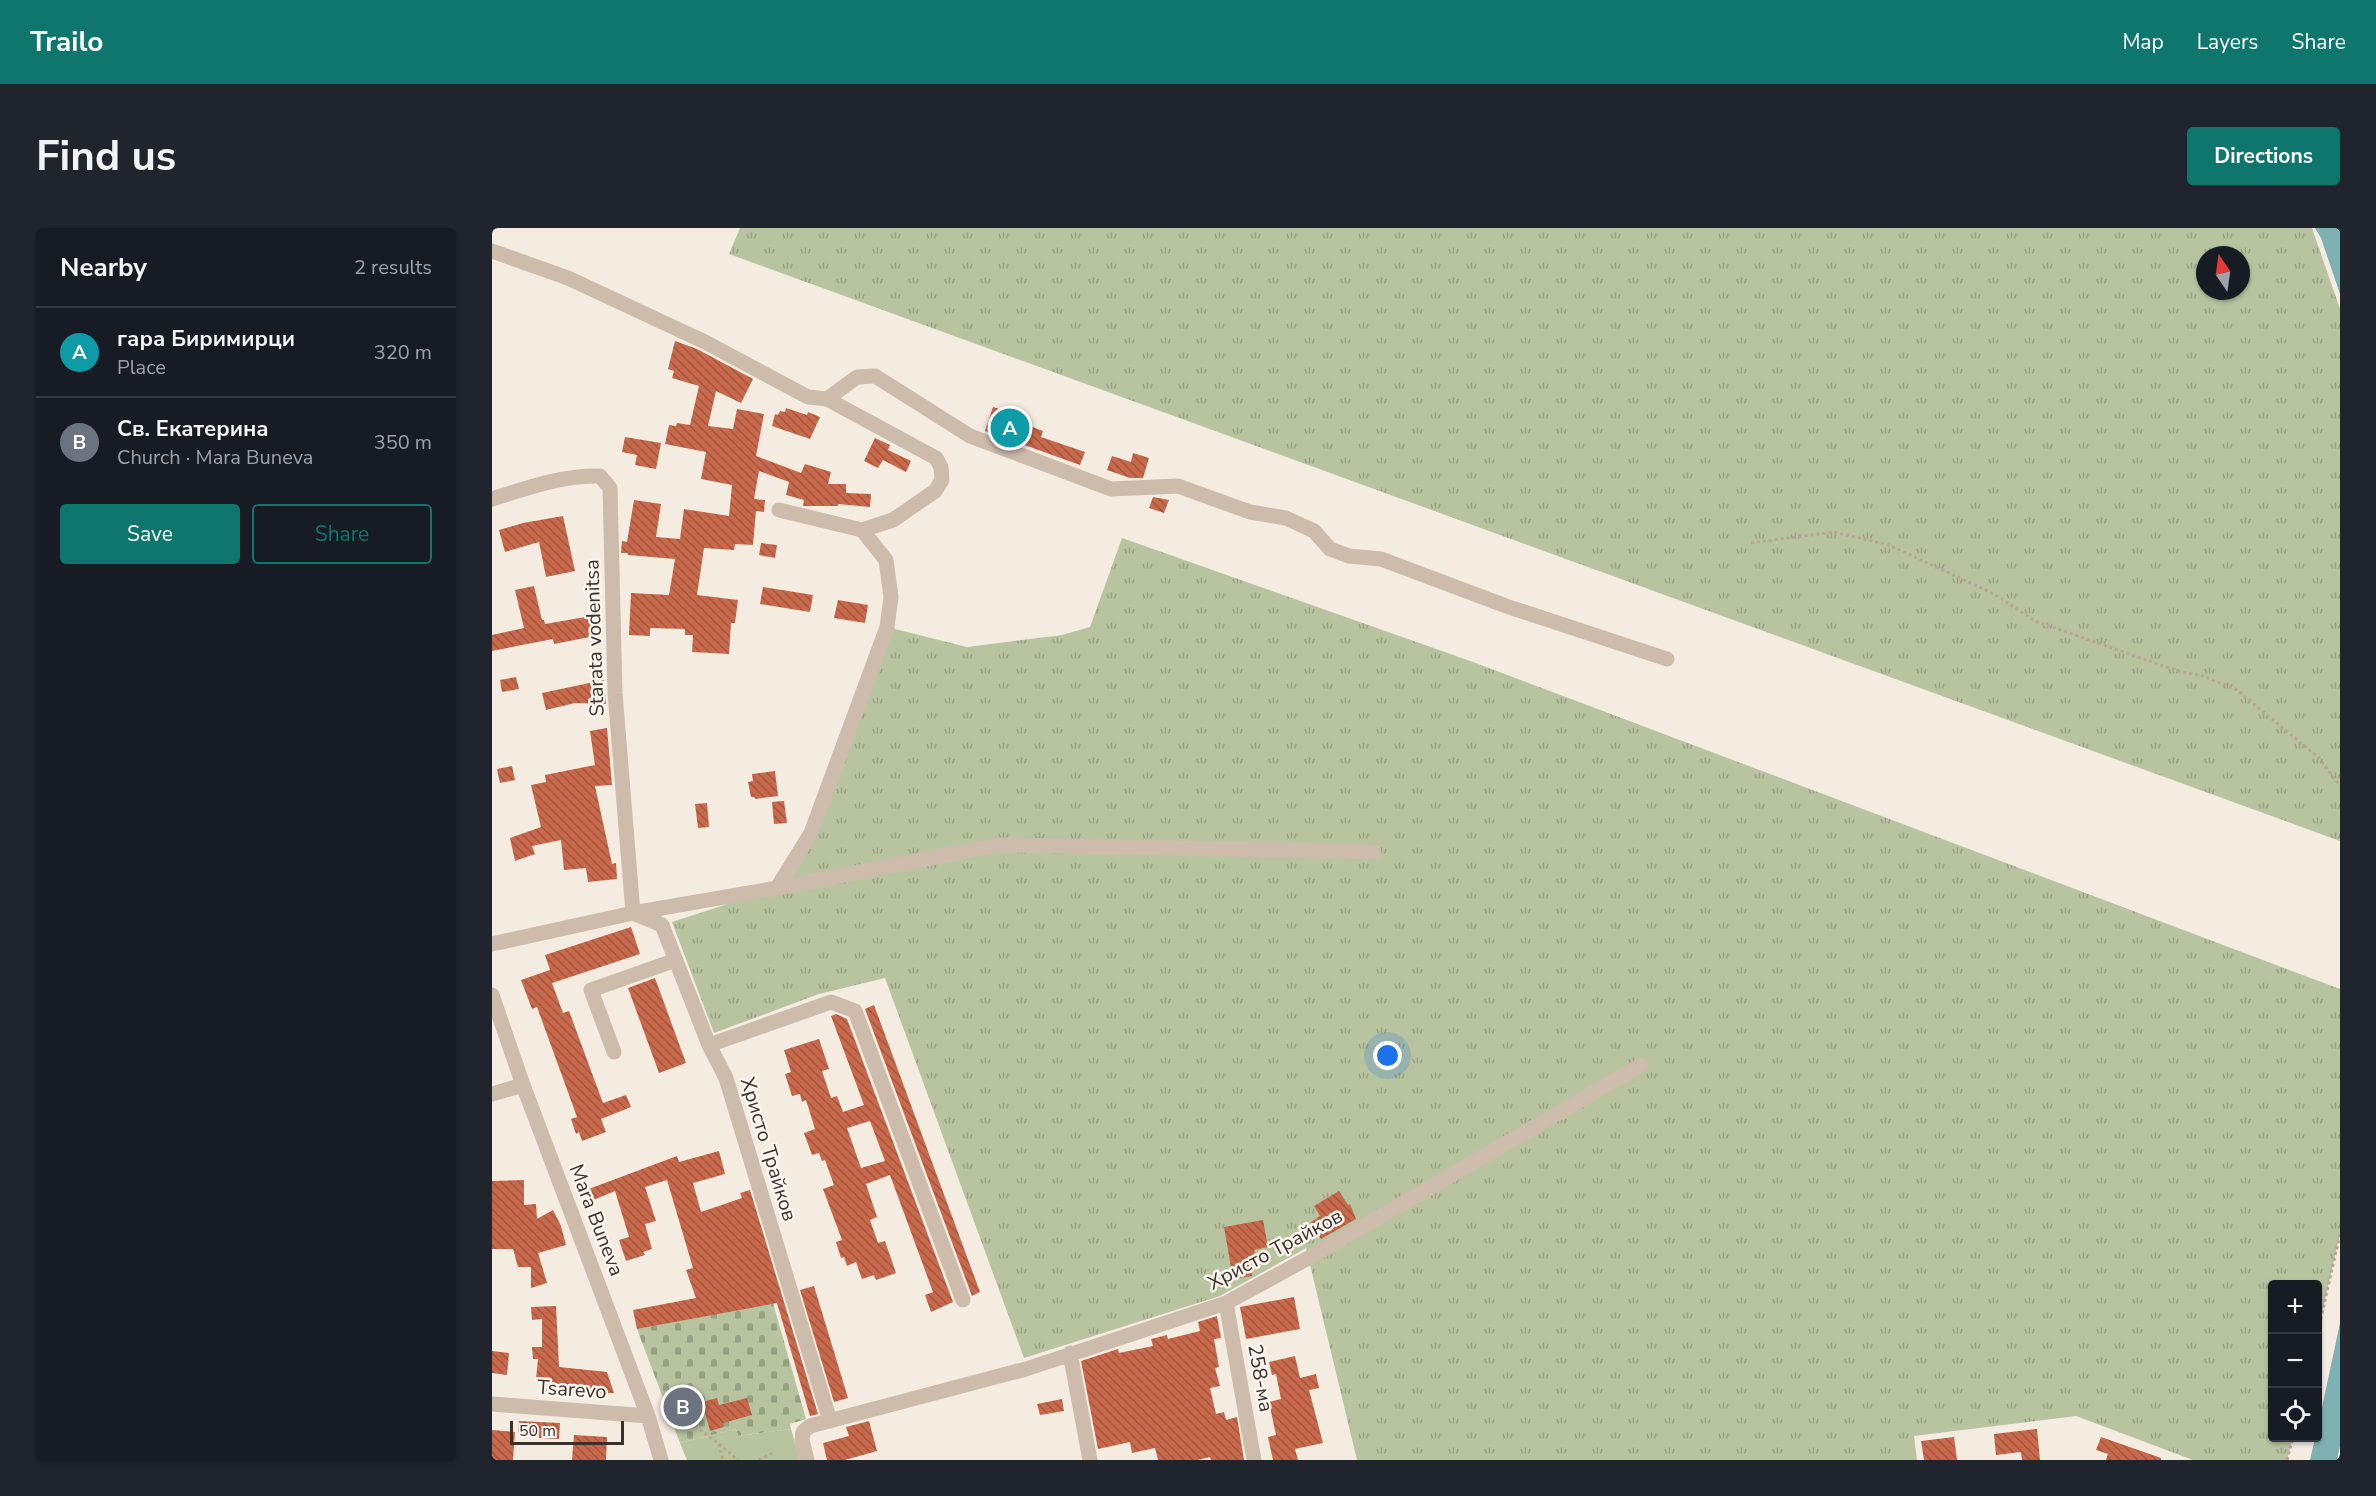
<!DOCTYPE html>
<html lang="en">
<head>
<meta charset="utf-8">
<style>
  body { margin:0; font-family:"Nunito Sans",sans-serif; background:#20242c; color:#f1f3f6 }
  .controls { position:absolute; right:18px; bottom:18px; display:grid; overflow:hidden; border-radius:6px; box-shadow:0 2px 4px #0004 }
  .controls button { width:54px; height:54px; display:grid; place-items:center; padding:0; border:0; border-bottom:2px solid #363941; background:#171b24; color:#f1f3f6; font:30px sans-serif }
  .compass { position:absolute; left:1704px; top:18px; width:54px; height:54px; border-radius:50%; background:#171b24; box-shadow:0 2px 4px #0004; rotate:347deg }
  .scale { position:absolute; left:18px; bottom:15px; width:114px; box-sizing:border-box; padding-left:6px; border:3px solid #3b302b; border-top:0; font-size:16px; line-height:21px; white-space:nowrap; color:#3b302b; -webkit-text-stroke:4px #fbf5ee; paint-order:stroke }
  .you { position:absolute; left:896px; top:828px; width:21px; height:21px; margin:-15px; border:4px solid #fff; border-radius:50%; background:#1a73e8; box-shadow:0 0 0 9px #1a73e833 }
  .badge { display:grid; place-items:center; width:39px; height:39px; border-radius:50%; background:#0f766e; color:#fff; font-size:20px; font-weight:700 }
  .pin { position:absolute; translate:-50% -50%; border:3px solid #fff; box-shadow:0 2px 6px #0006 }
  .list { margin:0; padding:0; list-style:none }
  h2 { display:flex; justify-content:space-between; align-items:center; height:78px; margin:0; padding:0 24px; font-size:26px }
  h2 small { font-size:20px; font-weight:400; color:#9ea1a6 }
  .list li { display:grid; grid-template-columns:39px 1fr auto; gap:18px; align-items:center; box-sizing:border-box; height:90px; padding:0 24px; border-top:2px solid #363941 }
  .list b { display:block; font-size:22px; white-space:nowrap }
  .list p { margin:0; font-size:20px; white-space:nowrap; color:#9ea1a6 }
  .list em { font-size:20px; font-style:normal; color:#9ea1a6 }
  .actions { display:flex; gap:12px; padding:18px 24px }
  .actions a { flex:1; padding:14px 0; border:2px solid #0f766e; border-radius:6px; text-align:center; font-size:21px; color:#0f766e }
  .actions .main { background:#0f766e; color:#fff }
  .icon { flex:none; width:33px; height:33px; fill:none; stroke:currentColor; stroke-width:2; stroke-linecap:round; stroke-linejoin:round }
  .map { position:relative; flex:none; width:1848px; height:1232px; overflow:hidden; border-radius:6px }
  header { display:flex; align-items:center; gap:36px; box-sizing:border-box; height:84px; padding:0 30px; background:#0f766e; color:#fff }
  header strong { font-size:28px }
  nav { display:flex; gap:33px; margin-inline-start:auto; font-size:21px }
  .intro { display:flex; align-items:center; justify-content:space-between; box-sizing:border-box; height:144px; padding:0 36px }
  h1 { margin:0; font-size:42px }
  .button { padding:15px 27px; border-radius:6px; background:#0f766e; color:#fff; font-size:21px; font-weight:700 }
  main { display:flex; gap:36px; padding:0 36px }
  aside { flex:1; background:#171b24; border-radius:6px; box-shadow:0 2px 4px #0004 }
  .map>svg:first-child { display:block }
  .grass { fill:url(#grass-tufts); fill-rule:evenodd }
  .cemetery { fill:url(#cemetery-stones) }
  .green { fill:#b8c4a0 }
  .water { fill:#7fb0b2 }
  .building { fill:url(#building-back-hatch); fill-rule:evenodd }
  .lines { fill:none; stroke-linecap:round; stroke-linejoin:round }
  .path { stroke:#b9a596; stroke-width:3; stroke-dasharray:3 3; stroke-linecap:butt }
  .minor { stroke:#cdbbac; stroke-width:15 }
  .labels { text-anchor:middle; stroke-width:5; stroke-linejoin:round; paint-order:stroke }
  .street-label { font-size:20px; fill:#3b302b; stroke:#fbf5ee }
</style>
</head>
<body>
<header>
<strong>Trailo</strong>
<nav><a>Map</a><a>Layers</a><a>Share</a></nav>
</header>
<div class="intro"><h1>Find us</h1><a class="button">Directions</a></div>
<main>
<aside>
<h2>Nearby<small>2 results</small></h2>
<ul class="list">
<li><span class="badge" style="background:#0f9aa8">A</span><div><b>гара Биримирци</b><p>Place</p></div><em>320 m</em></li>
<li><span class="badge" style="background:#6b7280">B</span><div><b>Св. Екатерина</b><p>Church · Mara Buneva</p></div><em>350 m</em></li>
</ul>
<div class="actions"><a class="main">Save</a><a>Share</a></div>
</aside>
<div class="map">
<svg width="1848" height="1232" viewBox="0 0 1848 1232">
  <defs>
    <pattern id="grass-tufts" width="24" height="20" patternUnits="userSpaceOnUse" patternTransform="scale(1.5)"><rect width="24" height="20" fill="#b8c4a0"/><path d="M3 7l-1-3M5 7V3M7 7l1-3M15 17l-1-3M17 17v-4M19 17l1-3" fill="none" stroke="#97a083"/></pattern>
    <pattern id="cemetery-stones" width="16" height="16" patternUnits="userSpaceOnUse" patternTransform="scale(1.5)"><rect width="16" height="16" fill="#b8c4a0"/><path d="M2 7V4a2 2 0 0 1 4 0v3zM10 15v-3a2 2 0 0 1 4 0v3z" fill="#97a083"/></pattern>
    <pattern id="building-back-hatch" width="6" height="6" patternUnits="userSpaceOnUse" patternTransform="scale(1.5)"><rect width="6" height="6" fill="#c8694b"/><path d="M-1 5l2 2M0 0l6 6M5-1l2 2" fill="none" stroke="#a4573f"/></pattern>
  </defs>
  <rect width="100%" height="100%" fill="#f4ebe1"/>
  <path class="grass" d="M248 0H1820L1848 81V613L237 26ZM1713 27H1749V63H1713Z
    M630 310 981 434 1848 761V1006L1826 1103V1056H1780V1210H1801L1795 1232H1701L1584 1188 1422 1208 1425 1232H865L814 1020 728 1068 532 1130 393 750 327 766 222 805 180 694 285 660 319 605 395 399 475 419 570 407 598 399Z"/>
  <path class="cemetery" d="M281 1075 314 1191 298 1196 299 1201 246 1208 244 1201 188 1215 145 1101Z"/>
  <path class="green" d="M244 1201 246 1208 299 1201 308 1232H195L188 1215Z"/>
  <path class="water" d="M1823 0H1848V66L1829 10Z
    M1848 1095V1218L1845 1232H1818L1823 1210H1826V1198Z"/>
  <path class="building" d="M183 113 205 121 261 151 249 175 224 163 216 198 241 201 245 181 272 186 264 228 309 245 313 236 339 244 336 256H354V265L379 266 378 279 346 276V278H311L312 272 294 267 297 254 267 243 262 271 273 272 272 284 264 283 261 317 243 316 242 322 212 320 205 367 246 372 243 395H239L237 426 200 424 201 407H193V401L158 400V408L137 407 139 365 177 367 183 331 136 327V325H129L130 313 135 314 142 272 169 276 164 309 188 311 192 281 237 288 240 257 209 251 214 224 173 216 177 197 184 198 185 195 198 197 207 158 180 150 182 143 176 141Z
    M501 179 537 191 535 197 551 203 549 209 593 224 588 237 493 203Z
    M294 180 315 187 316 184 328 189 318 211 280 198 283 186 286 187 288 183 293 184Z
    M133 209 169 215 164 241 143 237 145 227 130 224Z
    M383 210 398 217 396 222 419 233 414 244 391 232 386 240 372 233Z
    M641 225 657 230 651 250H638L615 242 620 228 639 234Z
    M661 269 677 272 672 285 657 280Z
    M71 288 83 343 54 349 47 314 13 324 7 302 31 295Z
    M269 315 285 317 283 330 267 327Z
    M42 358 50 392H52L53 396 99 388 103 408 62 416 61 411 0 423V407L32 400 23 362Z
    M271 359 321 367 318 384 268 376Z
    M346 372 376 377 373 395 342 390Z
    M24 449 27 461 10 464 8 452Z
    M112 452 114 476 83 475 54 482 50 465Z
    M115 500 120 557 103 558 120 636 124 635 125 651 96 654 94 640 72 642 69 612 40 618 43 626 23 633 18 610 49 599 39 557 54 554 53 547 103 537 98 503Z
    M20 538 23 552 8 555 5 541Z
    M283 543 286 568 263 571V569H259L256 554 261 553 260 546Z
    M292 573 295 595 282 596 280 574Z
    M215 575 217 599 206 600 203 576Z
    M139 699 148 726 60 755 71 785 77 783 111 875 134 867 139 879 109 891 114 904 90 913 87 904 84 906 79 891 85 889 45 779 40 781 29 752 58 742 53 727Z
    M163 750 194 835 167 845 136 760Z
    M382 777 488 1064 480 1068 373 781Z
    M344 786 355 791 461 1074 439 1084 433 1067 441 1064 398 947 374 956 385 989 378 992 386 1015 393 1013 404 1045 384 1052 382 1047 370 1051 364 1034 355 1038 352 1029 349 1030 344 1014 350 1012 331 961 342 957 333 932 330 933 327 925 320 927 312 905 323 901 314 872 310 874 308 866 300 868 293 846 299 844 292 822 327 811 337 841 330 843 339 870 345 868 351 884 372 877 339 788ZM378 893 393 933 369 940 355 900Z
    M227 923 233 946 201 955 209 984 250 970 248 965 258 962 326 1186 318 1188 285 1075 145 1101 141 1082 204 1070 194 1042 201 1040 175 952 153 959 164 993 153 996 160 1021 151 1024 153 1027 134 1033 127 1012 137 1009 123 963 99 973 94 962 185 928 187 934Z
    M32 952V977L44 976 45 991 61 982 69 998 74 1017 46 1025 55 1055 39 1060V1039H26L21 1021H0V953Z
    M847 963 856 977 858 976 864 991 829 1011 819 994 828 988 822 978Z
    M771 992 776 1019 762 1022 763 1027 756 1028 760 1048 741 1051 732 999Z
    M322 1058 356 1170 342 1174 308 1062Z
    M802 1069 808 1101 754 1111 748 1079Z
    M64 1078 67 1139 115 1144 122 1165 71 1166V1167L51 1166 53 1152 44 1151 46 1131H41L40 1119H50V1091L40 1092 39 1079Z
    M725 1088 729 1110 722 1111 727 1139 723 1140 728 1158 718 1160 724 1186 732 1184 734 1192 745 1189 752 1232H719L718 1229 706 1232H666L663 1220 640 1225 638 1214 606 1221 589 1133 626 1121 627 1125 661 1118 659 1111 675 1107 676 1111 708 1103 706 1094Z
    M0 1123 17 1125 15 1147 0 1145Z
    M803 1128 808 1150 824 1146 827 1160 817 1162 831 1215 803 1221 806 1232H781L776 1209 784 1207 777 1174 789 1171 784 1146 780 1147 777 1134Z
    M201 1170 204 1181 180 1188 177 1177Z
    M225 1170 227 1177 255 1170 260 1187 231 1195 232 1199 218 1203 210 1174Z
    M570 1171 572 1183 548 1187 545 1176Z
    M27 1193 68 1195 67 1211 47 1210V1206L26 1205Z
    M377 1193 385 1223 353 1232H335L331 1215 357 1208 354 1199Z
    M1545 1201 1548 1232H1530L1529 1224 1504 1227 1502 1206Z
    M0 1202 23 1204 21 1232H0Z
    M82 1207 115 1209 114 1232H80Z
    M1462 1209 1465 1232H1432L1429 1213Z
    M1609 1209 1669 1230V1232H1614L1616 1226 1604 1222Z"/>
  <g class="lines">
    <path class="path" d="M1259 315 1342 304 1397 317 1502 366 1543 393 1686 443 1711 448 1745 462 1827 530 1848 558
      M1826 1103 1848 1006
      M203 1198 227 1216 231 1232
      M227 1216 246 1232
      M267 1232 283 1224
      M1795 1232 1801 1210"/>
    <path class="minor" d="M0 23 76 50 213 114 316 169 335 171 444 230 449 239 450 252 443 263 401 292 370 302 287 282
      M335 171 365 149 383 148 478 208 619 261 686 258 758 284 794 290 822 303 838 321 857 328 889 331 1014 378 1175 431
      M0 271C35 260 71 247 108 248L118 260 123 465 141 685 170 697 217 817 234 850 338 1193
      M285 660 319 605 395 399 399 369 394 332 370 302
      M0 716 141 685 285 660 507 617 882 624
      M0 767 31 857 156 1188 169 1232
      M217 817 339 774 363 783 471 1072
      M122 824 99 762 184 732
      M0 866 31 857
      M734 1075 762 1232
      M578 1125 598 1232
      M0 1176 156 1188
      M315 1232 310 1212 311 1204 318 1198 534 1141 734 1075 820 1028 1149 837"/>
  </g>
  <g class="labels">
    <g class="street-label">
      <text transform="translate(102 410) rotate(-92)" y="7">Starata vodenitsa</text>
      <text transform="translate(277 921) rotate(73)" y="7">Христо Трайков</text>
      <text transform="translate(105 992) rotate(69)" y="7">Mara Buneva</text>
      <text transform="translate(783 1021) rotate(-28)" y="7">Христо Трайков</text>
      <text transform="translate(769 1150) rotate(80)" y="7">258-ма</text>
      <text transform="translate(80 1161) rotate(4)" y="7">Tsarevo</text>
    </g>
  </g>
</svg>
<div class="controls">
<button>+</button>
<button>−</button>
<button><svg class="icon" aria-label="locate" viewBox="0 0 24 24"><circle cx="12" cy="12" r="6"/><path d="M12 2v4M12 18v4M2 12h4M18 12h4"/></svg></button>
</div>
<svg class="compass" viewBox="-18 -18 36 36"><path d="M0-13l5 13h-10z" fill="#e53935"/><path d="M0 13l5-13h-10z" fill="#9ea1a6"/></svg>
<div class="scale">50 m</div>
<div class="you"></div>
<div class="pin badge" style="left:518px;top:200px;background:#0f9aa8">A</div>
<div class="pin badge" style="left:191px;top:1179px;background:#6b7280">B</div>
</div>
</main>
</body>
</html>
